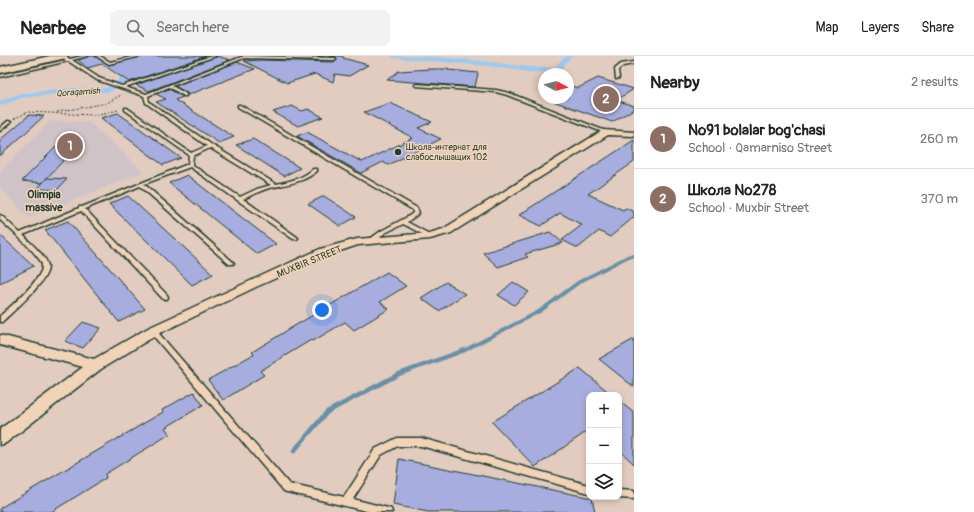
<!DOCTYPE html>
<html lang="en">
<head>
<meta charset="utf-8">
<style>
  body { margin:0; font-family:Pangolin,sans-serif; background:#f2f2f2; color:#222 }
  .controls { position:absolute; right:12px; bottom:12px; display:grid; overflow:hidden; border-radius:8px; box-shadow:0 2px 6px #0003 }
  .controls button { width:36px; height:36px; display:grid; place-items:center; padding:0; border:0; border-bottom:1px solid #e0e0e0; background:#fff; color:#222; font:20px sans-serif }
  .compass { position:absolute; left:538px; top:12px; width:36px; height:36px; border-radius:50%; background:#fff; box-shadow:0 2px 6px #0003; rotate:97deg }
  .you { position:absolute; left:322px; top:254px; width:14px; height:14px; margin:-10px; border:3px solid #fff; border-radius:50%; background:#1a73e8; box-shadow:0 0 0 6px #1a73e833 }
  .badge { display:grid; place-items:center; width:26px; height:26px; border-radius:50%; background:#0f766e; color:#fff; font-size:13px; font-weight:700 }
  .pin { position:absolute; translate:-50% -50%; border:2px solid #fff; box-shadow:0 1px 4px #0006 }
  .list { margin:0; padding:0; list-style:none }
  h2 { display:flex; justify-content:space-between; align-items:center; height:52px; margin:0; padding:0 16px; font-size:17px }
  h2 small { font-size:13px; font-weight:400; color:#767676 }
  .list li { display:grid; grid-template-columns:26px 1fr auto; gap:12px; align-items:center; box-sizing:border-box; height:60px; padding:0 16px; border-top:1px solid #e0e0e0 }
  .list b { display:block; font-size:15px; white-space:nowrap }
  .list p { margin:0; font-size:13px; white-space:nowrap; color:#767676 }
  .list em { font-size:13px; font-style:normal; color:#767676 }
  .icon { flex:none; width:22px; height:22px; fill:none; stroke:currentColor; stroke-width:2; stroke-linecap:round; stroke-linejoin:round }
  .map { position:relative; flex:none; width:634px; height:456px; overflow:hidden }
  header { display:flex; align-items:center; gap:24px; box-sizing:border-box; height:56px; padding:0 20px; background:#fff; border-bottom:1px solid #e0e0e0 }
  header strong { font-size:19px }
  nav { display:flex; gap:22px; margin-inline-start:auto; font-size:14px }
  .search { width:280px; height:36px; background:#f2f2f2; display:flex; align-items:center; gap:10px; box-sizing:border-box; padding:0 14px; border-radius:8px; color:#767676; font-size:15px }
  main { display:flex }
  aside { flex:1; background:#fff }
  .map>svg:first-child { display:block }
  .built { fill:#d0c3c8 }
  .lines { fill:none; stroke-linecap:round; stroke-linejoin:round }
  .stream-far1 { stroke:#6891a7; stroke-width:3.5 }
  .stream { stroke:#6891a7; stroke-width:4.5 }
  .canal { fill:#99c9f4; fill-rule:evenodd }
  .building { fill:#a7adde; stroke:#1f3d34 }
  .lane-casing { stroke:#1f3d34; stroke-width:3 }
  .street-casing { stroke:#1f3d34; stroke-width:3 }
  .secondary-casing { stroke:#1f3d34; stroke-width:3 }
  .path { stroke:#1f3d34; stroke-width:1; stroke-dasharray:2 2; stroke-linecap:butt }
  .lane { fill:#f1d4b7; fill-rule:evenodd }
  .street { fill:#f1d4b7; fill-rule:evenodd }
  .secondary { fill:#f1d4b7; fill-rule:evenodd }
  .poi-dot { fill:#1f3d34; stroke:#f1d4b7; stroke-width:1.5 }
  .labels { text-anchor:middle; stroke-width:3; stroke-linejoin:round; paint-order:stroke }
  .far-water-label { font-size:9px; font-style:italic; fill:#2b4b47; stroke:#f1d4b7 }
  .far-poi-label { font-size:9px; fill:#1f3d34; stroke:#f1d4b7; text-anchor:start }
  .street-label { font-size:10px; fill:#1f3d34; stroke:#f1d4b7 }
  .neighbourhood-label { font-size:11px; font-weight:bold; fill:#1f3d34; stroke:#f1d4b7 }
</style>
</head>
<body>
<header>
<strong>Nearbee</strong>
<div class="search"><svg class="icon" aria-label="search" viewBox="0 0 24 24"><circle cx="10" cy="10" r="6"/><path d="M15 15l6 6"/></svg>Search here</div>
<nav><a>Map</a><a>Layers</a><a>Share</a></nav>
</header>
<main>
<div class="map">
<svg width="634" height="456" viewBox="0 0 634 456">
  <rect width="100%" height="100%" fill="#e2ccbf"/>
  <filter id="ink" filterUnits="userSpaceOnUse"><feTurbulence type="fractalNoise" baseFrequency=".025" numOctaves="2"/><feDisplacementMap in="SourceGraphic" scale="8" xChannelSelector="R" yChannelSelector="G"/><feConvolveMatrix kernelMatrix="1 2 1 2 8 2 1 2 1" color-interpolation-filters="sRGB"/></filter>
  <g filter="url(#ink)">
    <path class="built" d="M50 65 89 66 144 116 29 162 0 132V115Z"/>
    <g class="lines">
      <path class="stream-far1" d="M463 295 540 255 579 226 629 200H634"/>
      <path class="stream" d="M294 395 327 356 399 318 465 294"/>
      <path class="canal" d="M391 0C424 0 457 2 490 6 512 9 533 12 555 12 560 4 564 0 573 0L565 7 560 16H529L489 10 394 2Z
        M142 15H145V19L128 25 109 36H73L21 42 0 50V45L19 38 73 32H107L122 21Z"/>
    </g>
    <path class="building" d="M90 0H95L109 9 142 0H206L129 26 102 8 87 12 78 4Z
      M217 0 230 4 149 35 136 29Z
      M312 0H343V2L368 9 349 20 335 18 333 26 315 18 287 27 244 5 259 4 334 6 337 3 335 0Z
      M237 6 255 13 188 39 187 37 175 30Z
      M430 13H448V14L478 17 475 31 387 24 399 15Z
      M598 22 634 33 616 44 634 50V53L612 66 547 43V42H568V29L578 32Z
      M169 33 183 41 175 44 234 81 219 87 156 46 166 43 156 38Z
      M390 47 432 66 418 72 441 83 388 109 383 106 361 117 297 80 307 76 362 106 413 82 364 56Z
      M292 50 302 55 308 53 323 61 298 70 273 56Z
      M118 57 181 102 163 109 101 62Z
      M29 59 44 60 0 100V84Z
      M253 83 300 112 284 120 236 89Z
      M634 84V106L588 138 623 154 626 152 634 156V161L610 181 599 175 578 192 562 184 582 169 560 157 541 170 519 159Z
      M59 88 78 89 42 127 22 125Z
      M187 119 276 188 257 198 169 127Z
      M47 122 67 123 57 134 37 133Z
      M128 140 213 218 192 229 109 148Z
      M324 140 356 161 340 170 308 148Z
      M68 165 145 253 119 266 45 174Z
      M550 176 563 187 525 198 528 201 498 211 483 197Z
      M0 179 34 210 0 227Z
      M387 216 406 230 380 246 389 253 354 274 345 266 313 285 311 284 260 315 264 319 223 344 208 324 254 298 252 296 296 269Z
      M446 226 465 238 439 255 421 242Z
      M513 226 529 236 514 249 498 239Z
      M83 266 101 272 83 292 65 285Z
      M634 283V331L599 303Z
      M580 312 612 339H589V374L535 411 492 366Z
      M194 336 203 349 165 372 170 378 105 418 106 422 51 456H0V452L163 356 162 354Z
      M619 345 634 357V408L619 394Z
      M399 403 592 442 595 456H428L393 449Z"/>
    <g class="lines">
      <defs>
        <path id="lane" d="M61 0H65L70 3 82 0H88L72 4 99 22 122 30 211 0H216L125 31 146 38 244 0 335 2 336 3 334 4 244 2 172 30 186 38V40H184L169 31 148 40 149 46 212 89 276 128C290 125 302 123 313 113H317V115C302 128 284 128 266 133 258 136 250 140 243 143L297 181 298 182 297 183H293L190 111 144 128 233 206 234 207 233 208H229L140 130 85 153 167 239 168 241 167 243H163L81 155 23 179C29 186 48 201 48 211 48 226 13 255 2 266H0V260C10 251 44 222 42 209 40 199 9 172 0 164V159L2 160 20 177 79 152V151H82L188 108 189 99 125 54V52H127L191 97 207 90 146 47 144 40 97 24 68 5 0 21V19L66 4ZM210 92 271 129 257 133 240 141 192 109 193 100Z
          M96 0H100L110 6 135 0H141L109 8Z
          M634 6V8L623 10 618 14 619 22 616 23 615 13 621 8Z
          M417 28 496 34 509 37 608 76 605 77 507 39 496 36 416 30 415 29Z
          M238 49H240L417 152 419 157 418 158 407 166 433 180 430 182 428 181 403 168 385 177 374 185H370L369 184 370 183 381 175 409 160 413 157V154L238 51Z
          M8 65 11 66 0 75V72Z
          M151 273H155L289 428 344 441 375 393 397 382H421L589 429V437L421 390H398L381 399 353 443 388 452 391 453 392 456H370L287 436 284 435 151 277 150 275Z
          M619 434 634 435V443L619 442 616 441H619Z"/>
        <path id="street" d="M603 74 634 76V80L608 79 451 177 430 183 358 189 328 199 256 231 158 278 101 313 6 387 0 389V373L83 311 0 289V279L94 303 148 272 320 193 357 183 429 177 443 173Z"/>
        <path id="secondary" d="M50 0H68L66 2 0 17V11Z"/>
      </defs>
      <use href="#lane" class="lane-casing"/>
      <use href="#street" class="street-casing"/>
      <use href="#secondary" class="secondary-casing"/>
      <path class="path" d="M57 56 107 47 121 39
        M14 63 28 56 94 59 119 54"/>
      <use href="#lane" class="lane"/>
      <use href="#street" class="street"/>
      <use href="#secondary" class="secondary"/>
    </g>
  </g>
  <circle class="poi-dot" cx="398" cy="96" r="4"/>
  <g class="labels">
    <g class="far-water-label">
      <text transform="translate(78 36) rotate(-4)" y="3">Qoraqamish</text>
    </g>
    <g class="far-poi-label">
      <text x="406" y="94">Школа-интернат для<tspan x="406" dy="10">слабослышащих 102</tspan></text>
    </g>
    <g class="street-label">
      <text transform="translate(309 205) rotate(-22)" y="4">MUXBIR STREET</text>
    </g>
    <g class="neighbourhood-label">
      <text x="44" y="142">Olimpia<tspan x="44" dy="13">massive</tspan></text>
    </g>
  </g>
</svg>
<div class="controls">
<button>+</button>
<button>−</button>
<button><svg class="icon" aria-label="layers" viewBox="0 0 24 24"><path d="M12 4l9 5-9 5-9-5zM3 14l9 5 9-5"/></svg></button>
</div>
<svg class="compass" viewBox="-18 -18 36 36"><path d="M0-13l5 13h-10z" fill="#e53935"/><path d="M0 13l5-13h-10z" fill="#767676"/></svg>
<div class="you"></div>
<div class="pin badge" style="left:70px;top:90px;background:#8d6e63">1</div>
<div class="pin badge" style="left:606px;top:43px;background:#8d6e63">2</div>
</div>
<aside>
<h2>Nearby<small>2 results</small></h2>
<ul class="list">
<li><span class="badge" style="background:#8d6e63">1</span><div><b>№91 bolalar bog'chasi</b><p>School · Qamarniso Street</p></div><em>260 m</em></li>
<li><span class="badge" style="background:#8d6e63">2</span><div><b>Школа №278</b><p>School · Muxbir Street</p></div><em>370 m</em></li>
</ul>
</aside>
</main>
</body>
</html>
